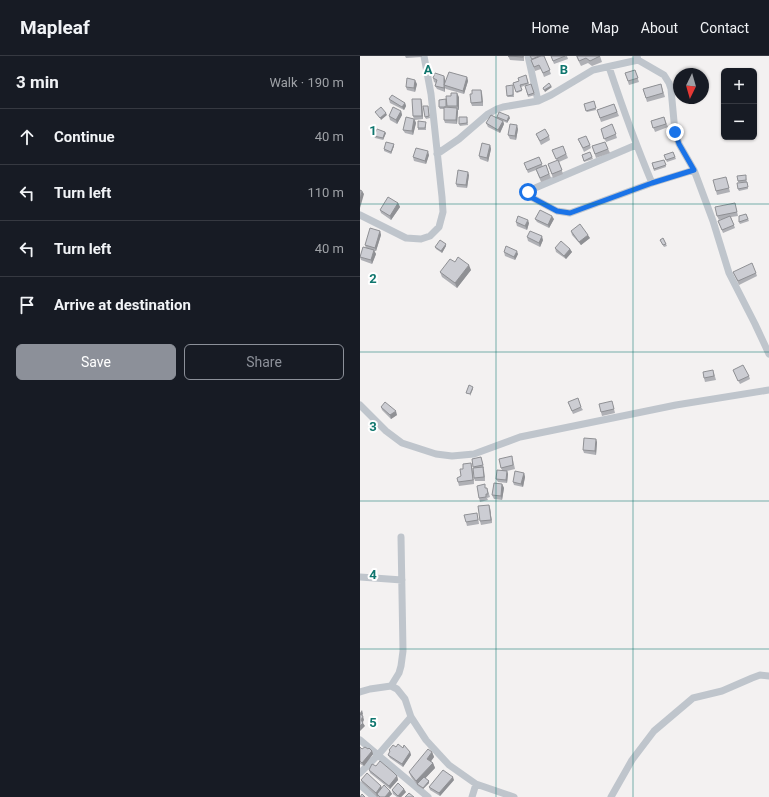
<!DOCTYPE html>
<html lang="en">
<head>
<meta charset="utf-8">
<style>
  body { margin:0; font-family:Roboto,sans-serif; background:#242831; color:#f1f3f6 }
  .controls { position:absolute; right:12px; top:12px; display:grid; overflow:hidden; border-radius:6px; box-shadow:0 1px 3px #0004 }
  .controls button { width:36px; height:36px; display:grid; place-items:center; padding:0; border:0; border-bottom:1px solid #363941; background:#171b24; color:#f1f3f6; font:20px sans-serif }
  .compass { position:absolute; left:313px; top:12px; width:36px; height:36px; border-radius:50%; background:#171b24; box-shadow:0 1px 3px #0004; rotate:185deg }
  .stop { position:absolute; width:12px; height:12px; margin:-9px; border:3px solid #1a73e8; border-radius:50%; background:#fff }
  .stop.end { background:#1a73e8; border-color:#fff; box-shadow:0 1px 4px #0008 }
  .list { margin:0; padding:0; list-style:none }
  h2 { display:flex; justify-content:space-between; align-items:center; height:52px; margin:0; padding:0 16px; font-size:17px }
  h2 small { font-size:13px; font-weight:400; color:#9ea1a6 }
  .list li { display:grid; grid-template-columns:26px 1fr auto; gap:12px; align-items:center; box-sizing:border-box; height:56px; padding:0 16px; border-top:1px solid #363941 }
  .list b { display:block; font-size:15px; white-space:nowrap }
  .list em { font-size:13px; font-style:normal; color:#9ea1a6 }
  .actions { display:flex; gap:8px; padding:12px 16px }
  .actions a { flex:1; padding:9px 0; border:1px solid #8c9099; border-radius:6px; text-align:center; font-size:14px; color:#8c9099 }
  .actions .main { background:#8c9099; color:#fff }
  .icon { flex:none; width:22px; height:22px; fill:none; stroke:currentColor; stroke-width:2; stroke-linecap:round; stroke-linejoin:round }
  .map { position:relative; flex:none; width:409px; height:741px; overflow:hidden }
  header { display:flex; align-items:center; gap:24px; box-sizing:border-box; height:56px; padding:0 20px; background:#171b24; border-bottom:1px solid #363941 }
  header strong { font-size:19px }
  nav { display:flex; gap:22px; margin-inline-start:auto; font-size:14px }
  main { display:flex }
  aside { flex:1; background:#171b24 }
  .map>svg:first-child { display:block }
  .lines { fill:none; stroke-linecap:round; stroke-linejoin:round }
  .minor { stroke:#bfc5cc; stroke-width:7 }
  .wall { fill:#afb0b5 }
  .shaded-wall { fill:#8f9094 }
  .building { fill:#cccdd3; stroke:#8f9094 }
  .route { stroke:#1a73e8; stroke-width:5 }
  .grid { fill:none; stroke:#0f766e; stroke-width:1; stroke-opacity:0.55 }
  .grid-label { font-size:13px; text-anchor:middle; font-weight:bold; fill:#0f766e; stroke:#fff; stroke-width:4; stroke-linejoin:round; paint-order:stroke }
</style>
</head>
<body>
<header>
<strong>Mapleaf</strong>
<nav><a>Home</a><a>Map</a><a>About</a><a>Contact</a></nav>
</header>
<main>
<aside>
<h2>3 min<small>Walk · 190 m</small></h2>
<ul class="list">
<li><svg class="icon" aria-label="ahead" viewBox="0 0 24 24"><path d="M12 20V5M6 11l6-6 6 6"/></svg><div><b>Continue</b></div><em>40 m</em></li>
<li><svg class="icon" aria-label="left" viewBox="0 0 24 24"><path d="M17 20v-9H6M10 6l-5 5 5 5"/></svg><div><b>Turn left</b></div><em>110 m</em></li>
<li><svg class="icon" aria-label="left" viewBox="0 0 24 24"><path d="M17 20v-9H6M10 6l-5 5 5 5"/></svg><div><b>Turn left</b></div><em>40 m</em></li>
<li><svg class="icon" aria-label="arrive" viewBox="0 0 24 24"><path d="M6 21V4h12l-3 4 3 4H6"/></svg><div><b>Arrive at destination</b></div></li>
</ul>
<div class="actions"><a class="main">Save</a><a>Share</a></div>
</aside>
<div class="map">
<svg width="409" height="741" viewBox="0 0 409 741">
  <rect width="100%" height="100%" fill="#f3f1f1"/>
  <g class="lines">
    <path class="minor" d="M168 0 178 45
      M277 0 278 4 304 19 309 27 311 33 315 76 319 88 334 114 353 165 369 217 395 268 409 298
      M249 11C262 50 276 89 292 127
      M276 89 168 135 167 136V139L197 155 210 157 292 127 334 114
      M77 98 99 83 128 58 137 53 143 51 178 45 191 39 233 14 278 4
      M0 159 46 182 61 183 70 180 79 171 83 156 82 141 71 38 64 0
      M0 349 26 375 42 387 76 398 92 400 114 398 160 381 316 349 409 334
      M0 521 42 524
      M31 630 39 617 41 610 43 595 41 481
      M0 636 10 633 31 630 37 633 45 643 51 661 66 684 89 709 116 728 154 741
      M0 684 68 741
      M0 717 18 699 51 661
      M0 729 14 741
      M112 741 116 728
      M251 741 272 704 294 675 333 642 362 635 392 622 400 619 409 620"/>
  </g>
  <path class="wall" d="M45 0H62V1L46 2Z
    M148 0H164V5L150 4Z
    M170 0H184L191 18 184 21 181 13 175 15 171 4H172Z
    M191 0H207L208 3 194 8Z
    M216 0H240L242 6 232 10 228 7 221 10Z
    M275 14 279 26 269 29 265 17Z
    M166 19 169 28 161 31 162 35 157 37 153 27 159 25Z
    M107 21 108 25 104 38 86 33 85 32V36L77 33 75 30 76 27 74 26 73 22 85 23V26Z
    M57 28 55 36 47 34 46 31Z
    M171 28 175 39 168 41 165 30Z
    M301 28 305 41 287 46 283 33Z
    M153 29 154 41H148L147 40Z
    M121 34 122 37 123 50H112L111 47 112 38Z
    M99 41V54H97L98 55 97 68 85 67 84 64V53H80L79 51 86 45Z
    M29 43 45 47 46 50 44 54 30 47Z
    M234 45 236 54 227 56 224 48Z
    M62 46 63 63 55 64 56 67 53 79 45 77 43 74 54 63 53 60Z
    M254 48 259 60 241 66 237 54Z
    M68 50 70 62 66 63 65 61Z
    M41 55 42 59 37 68 30 64 29 60Z
    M107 61 108 69 100 70 99 68Z
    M137 61 150 62 147 67 143 65 144 68 140 77 128 71 126 67 137 62Z
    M304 61 308 71 295 76 291 65Z
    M66 66V74H58V72Z
    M252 68 257 82 246 86 241 73Z
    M158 73 156 84 150 83 148 79Z
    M26 77 23 84 15 82 14 80Z
    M176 78 189 80 190 84 181 89Z
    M218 83 230 89 231 92 224 96Z
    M245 86 250 97 236 102 232 90Z
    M34 88V90L31 98 24 95V93Z
    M130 89 131 93 128 106 120 103 119 100Z
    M203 90 208 102 199 106 203 118 193 122 188 108 197 105 192 94Z
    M230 96 233 103 224 106 222 99Z
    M313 96 316 103 307 106 304 99Z
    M69 99 66 108 54 105 53 101Z
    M179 101 183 111 186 109 191 122 181 126 176 114 168 117 164 107Z
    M304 104 306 111 294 115 292 107Z
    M109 119 107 132 97 131 96 128Z
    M366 121 370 136 357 139 356 135Z
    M386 121 387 126H378V125Z
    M387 126 388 133 379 135 378 133Z
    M38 147 40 151 31 164 21 157 20 154Z
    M375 147 378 160 371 161 375 172 363 177 358 165 363 163 359 164 357 160Z
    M386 158 389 165 380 168 379 166Z
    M175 163H194L189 172 177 166Z
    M156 166 169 167 167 174 157 170Z
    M20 175 21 179 16 195H14L16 198 12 208 1 204 0 201 6 192 5 189Z
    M211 175 230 182 221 189 212 179Z
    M167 181 183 184 180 191 168 185Z
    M303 182 307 190 304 191 300 184Z
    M86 190 82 197 76 193 75 191Z
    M195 192 210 193 212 196 206 203 196 196Z
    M144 196 158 198 155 204 145 200Z
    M95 206 111 214 97 232 82 221 80 216Z
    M373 216 396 217 397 220 379 229Z
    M373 314 389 320 390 323 380 328Z
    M354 317 356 324 345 326 344 322Z
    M208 346 221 351 223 354 213 358Z
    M253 349 255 357 242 360 241 356Z
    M21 351 37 359 31 363 22 354Z
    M237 386 236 399 224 397 223 394Z
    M121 401 124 412H123L125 425H115L114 422V412L112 403Z
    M153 404 155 413 147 415 148 418 147 427 138 426 136 423 142 414 141 412Z
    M112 411 114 428 99 430 98 426 101 420Z
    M164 417 165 421 163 431 154 429 153 426Z
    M142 428 144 432 142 444 134 443 132 439Z
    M126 432H127L130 441 127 442 128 444 120 446 119 442Z
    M129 449 130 452 132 467 121 469 120 465Z
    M118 461 119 468 107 470 106 466Z
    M0 691 2 693H8L12 695 13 698 4 710 0 708Z
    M43 692 50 696 51 699 43 711 30 702 28 699 30 696 29 694Z
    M72 696 74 701 71 705 73 707 75 712 65 722 69 725V727L63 733 58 730 51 721 49 716Z
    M9 714 37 720 38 724 30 733 10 717Z
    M1 724 21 730 22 732 30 735 32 738 29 741H18V740L17 741 2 727Z
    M94 724 80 740 70 734 69 731Z
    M32 734 46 736 41 741H37L33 738Z"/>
  <path class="shaded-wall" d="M84 20 85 23V29H84L85 32V36L84 32Z
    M107 21 108 25 104 38 103 35Z
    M55 24 57 28 55 36 54 32Z
    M191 30 192 31 185 36 184 34Z
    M121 34 122 37 123 50 122 46Z
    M97 37 99 41V54L97 50Z
    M61 43 62 46 63 63 62 60Z
    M45 47 46 50 44 54 42 51Z
    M97 52 98 55 97 68 96 64Z
    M41 55 42 59 37 68 36 64Z
    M26 57 27 59 21 64 20 62Z
    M149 60 150 62 147 67V65Z
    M54 63 56 67 53 79 52 75Z
    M143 65 144 68 140 77 138 74Z
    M157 69 158 73 156 84 155 80Z
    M25 76 26 77 23 84V82Z
    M34 88V90L31 98V96Z
    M130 89 131 93 128 106 127 102Z
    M68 95 69 99 66 108 65 105Z
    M108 116 109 119 107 132 106 129Z
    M2 135 4 138 0 152V144Z
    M38 147 40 151 31 164 30 160Z
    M192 160 194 163 189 172 188 169Z
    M168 164 169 167 167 174 165 170Z
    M20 175 21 179 16 195 15 192Z
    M228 179 230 182 221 189 219 186Z
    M182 180 183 184 180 191 179 187Z
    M86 188V190L82 197 81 195Z
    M210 193 212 196 206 203 204 200Z
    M14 194 16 198 12 208 11 204Z
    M157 195 158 198 155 204 154 201Z
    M109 209 111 214 97 232 95 227Z
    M113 331V333L110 340V338Z
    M36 355 37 359 31 363 30 359Z
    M236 383 237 386 236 399 235 395Z
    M111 407 112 411 114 428 113 424Z
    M123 411 124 414 125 425 124 421Z
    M147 415 148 418 147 427 146 424Z
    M164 417 165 421 163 431 161 428Z
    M142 428 144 432 142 444 141 440Z
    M129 449 130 452 132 467 131 464Z
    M2 654 3 658 1 661 0 657Z
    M3 660 4 664 2 668 1 664Z
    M3 667 5 670 0 675V670Z
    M12 695 13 698 4 710 2 707Z
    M50 696 51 699 43 711 42 708Z
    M72 696 74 701 69 708 67 703Z
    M73 707 75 712 59 729 57 728 56 725Z
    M37 720 38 724 30 733 29 730Z
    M93 721 94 724 80 740 79 737Z
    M69 725V727L63 733V732Z
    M21 730 22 734 17 738 18 740 17 741 16 737Z
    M44 733 46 736 41 741H39L38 740Z
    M30 735 32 738 29 741H25Z"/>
  <path class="building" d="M148 0H163V1Z
    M170 0H179L172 3Z
    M181 0H184L190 14 183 17 179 9 174 11 171 4Z
    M191 0H205L193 5Z
    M217 0H240L230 5 226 2 219 5Z
    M275 14 278 22 268 25 265 17Z
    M89 16 107 21 103 35 84 29Z
    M75 17 84 20V32L75 30 77 24 73 22Z
    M166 19 168 27 160 29 162 34 156 36 153 27 159 25 158 22Z
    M47 22 55 24 54 32 46 31Z
    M189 27 191 30 184 34 183 32Z
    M171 28 174 37 168 39 165 30Z
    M301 28 303 37 286 42 283 33Z
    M153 29V39L147 40 146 30Z
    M112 34H121L122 46 111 47 110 38H112Z
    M91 37H97V50H87L86 40H91Z
    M32 39 45 47 42 51 29 43Z
    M52 43H61L62 60H53Z
    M86 43V51H79V44Z
    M234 45 236 52 226 55 224 48Z
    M254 48 257 56 240 62 237 54Z
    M63 50H68L69 60 65 61Z
    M21 51 26 57 20 62 15 56Z
    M33 51 41 55 36 64 29 60Z
    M84 51 97 52 96 64H84Z
    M139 56 149 60 147 65 137 61Z
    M131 59 143 65 138 74 126 67Z
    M46 61 54 63 52 75 43 74Z
    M99 61H107V67L99 68Z
    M304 61 306 68 293 72 291 65Z
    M58 65 66 66 65 72H58Z
    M150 68 157 69 155 80 148 79Z
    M252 68 256 78 244 83 241 73Z
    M17 73 25 76 23 82 14 80Z
    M185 73 189 80 180 85 176 78Z
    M226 80 230 89 223 92 218 83Z
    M26 86 34 88 31 96 24 93Z
    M245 86 248 93 235 98 232 90Z
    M122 87 130 89 127 102 119 100Z
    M203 90 206 98 196 103 192 94Z
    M56 92 68 95 65 105 53 101Z
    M230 96 232 101 224 105 222 99Z
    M313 96 315 101 306 104 304 99Z
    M179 101 182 108 167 114 164 107Z
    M198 104 202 114 192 118 188 108Z
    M304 104 306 109 294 113 292 107Z
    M186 109 189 118 180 122 176 113Z
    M98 114 108 116 106 129 96 128Z
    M386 119V124L378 125 377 120Z
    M366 121 369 132 356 135 353 124Z
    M387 126 388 131 378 133 377 127Z
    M0 134 2 135 0 144Z
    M28 141 38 147 30 160 20 154Z
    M375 147 377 156 357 160 355 151Z
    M180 154 192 160 188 169 175 163Z
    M386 158 388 163 379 166V160Z
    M158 160 168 164 165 170 156 166Z
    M370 160 374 169 362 174 358 165Z
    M220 168 228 179 219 186 211 175Z
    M10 172 20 175 15 192 5 189Z
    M170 175 182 180 179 187 167 181Z
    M303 182 306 188 303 189 300 184Z
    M80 184 86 188 81 195 75 191Z
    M201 185 210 193 204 200 195 192Z
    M146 190 157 195 154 201 144 196Z
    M3 191 14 194 11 204 0 201Z
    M98 201 109 209 95 227 80 216 90 203 95 206Z
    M392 207 396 217 378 225 373 216Z
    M383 309 389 320 378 325 373 314Z
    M353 314 354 320 344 322 343 316Z
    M109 329 113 331 110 338 106 337Z
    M218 342 221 351 212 355 208 346Z
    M252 345 254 353 241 356 239 348Z
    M25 346 36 355 30 359 21 351Z
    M224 382 236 383 235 395 223 394Z
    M152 400 153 409 141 412 139 403Z
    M121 401 123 409 113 411 112 403Z
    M111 407 113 424 98 426 97 422 101 420 100 413H103V408Z
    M123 411 124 421 114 422 113 412Z
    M137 414 147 415 146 424 136 423Z
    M155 415 164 417 161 428 153 426Z
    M134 427 142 428 141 440 132 439Z
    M125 428V432H127L128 438H126V441L119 442 117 430Z
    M129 449 131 464 120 465 118 450Z
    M117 457 118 464 106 466 104 459Z
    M0 658 3 660 1 664 3 667 0 670Z
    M38 688 43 692 44 689 50 696 42 708 28 699 30 695 29 694 33 689 36 691Z
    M0 691 2 693 5 691 8 693 9 692 12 695 2 707 0 705Z
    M68 693 72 696 67 703 73 707 56 725 49 716Z
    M20 705 33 716 37 720 29 730 9 714 12 708 16 710Z
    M83 714 93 721 79 737 69 731Z
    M7 717 21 730 16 737 1 724Z
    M64 721 69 725 63 732 57 728Z
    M38 727 44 733 38 740 32 734Z
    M24 729 30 735 25 741H20L17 738Z
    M49 737 54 741H45Z
    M2 738 5 741H0Z"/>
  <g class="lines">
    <path class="route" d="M168 136H167V139L197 155 210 157 292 127 334 114 319 88 315 76"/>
  </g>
  <path class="grid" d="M136 0V741M273 0V741M0 148H409M0 296H409M0 445H409M0 593H409"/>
  <g class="grid-label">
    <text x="68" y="18">A</text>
    <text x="204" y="18">B</text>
    <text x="13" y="79">1</text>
    <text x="13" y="227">2</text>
    <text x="13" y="375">3</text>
    <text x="13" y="523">4</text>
    <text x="13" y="671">5</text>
  </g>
</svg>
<div class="controls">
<button>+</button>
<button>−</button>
</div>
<svg class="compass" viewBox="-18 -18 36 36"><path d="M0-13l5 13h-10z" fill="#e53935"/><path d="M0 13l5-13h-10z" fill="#9ea1a6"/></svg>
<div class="stop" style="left:168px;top:136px"></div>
<div class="stop end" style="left:315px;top:76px"></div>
</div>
</main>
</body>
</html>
